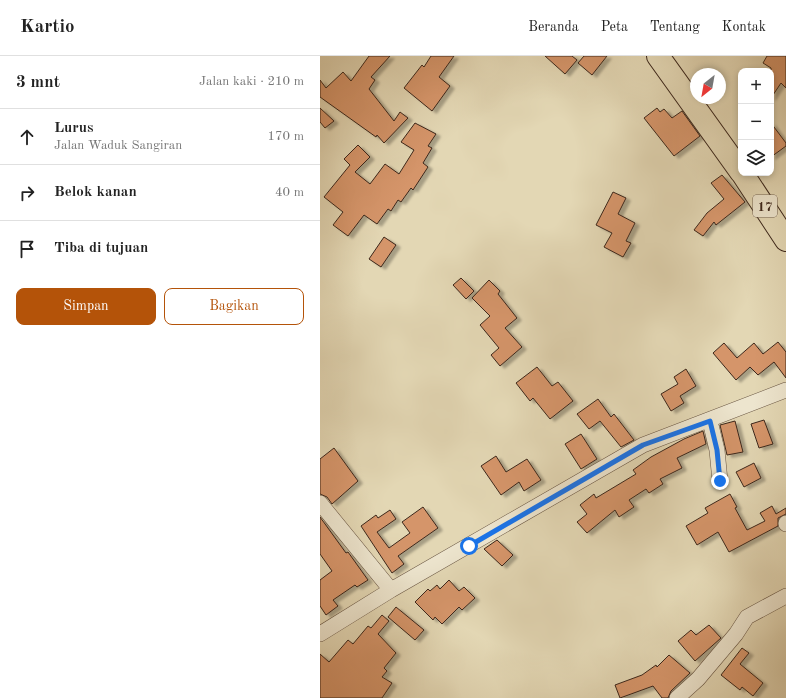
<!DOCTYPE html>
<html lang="id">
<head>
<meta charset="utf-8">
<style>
  body { margin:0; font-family:"Old Standard TT",serif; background:#f2f2f2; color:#222 }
  .controls { position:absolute; right:12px; top:12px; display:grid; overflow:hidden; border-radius:8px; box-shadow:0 2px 6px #0003 }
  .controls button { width:36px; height:36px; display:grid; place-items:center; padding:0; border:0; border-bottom:1px solid #e0e0e0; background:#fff; color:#222; font:20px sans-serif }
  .compass { position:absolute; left:370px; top:12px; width:36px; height:36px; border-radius:50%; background:#fff; box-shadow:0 2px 6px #0003; rotate:211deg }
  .stop { position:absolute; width:12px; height:12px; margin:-9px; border:3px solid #1a73e8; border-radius:50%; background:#fff }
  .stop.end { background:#1a73e8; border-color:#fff; box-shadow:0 1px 4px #0008 }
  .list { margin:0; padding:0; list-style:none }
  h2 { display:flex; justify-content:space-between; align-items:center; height:52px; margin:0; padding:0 16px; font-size:17px }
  h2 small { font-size:13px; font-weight:400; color:#767676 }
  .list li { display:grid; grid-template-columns:26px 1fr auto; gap:12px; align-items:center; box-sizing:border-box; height:56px; padding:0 16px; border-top:1px solid #e0e0e0 }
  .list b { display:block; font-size:15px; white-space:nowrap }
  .list p { margin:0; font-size:13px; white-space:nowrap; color:#767676 }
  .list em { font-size:13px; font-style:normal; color:#767676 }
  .actions { display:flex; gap:8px; padding:12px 16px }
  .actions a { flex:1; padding:9px 0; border:1px solid #b45309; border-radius:8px; text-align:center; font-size:14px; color:#b45309 }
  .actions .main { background:#b45309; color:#fff }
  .icon { flex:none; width:22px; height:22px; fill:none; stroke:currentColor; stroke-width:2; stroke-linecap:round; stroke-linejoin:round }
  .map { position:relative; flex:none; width:466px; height:642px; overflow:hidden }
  header { display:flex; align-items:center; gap:24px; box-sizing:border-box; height:56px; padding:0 20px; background:#fff; border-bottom:1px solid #e0e0e0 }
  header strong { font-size:19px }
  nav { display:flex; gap:22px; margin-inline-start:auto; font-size:14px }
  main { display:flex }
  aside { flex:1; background:#fff }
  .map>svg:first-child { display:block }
  .building { fill:#d5956a; stroke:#3c271b; filter:url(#shadow) }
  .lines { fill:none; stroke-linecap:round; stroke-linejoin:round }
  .minor-casing { stroke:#665341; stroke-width:16 }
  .highway-casing { stroke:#3c271b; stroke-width:24 }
  .minor { stroke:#ede5ce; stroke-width:15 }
  .highway { stroke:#e3d7b4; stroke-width:22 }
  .route { stroke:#1a73e8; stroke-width:5 }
  .labels { text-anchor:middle; stroke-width:3.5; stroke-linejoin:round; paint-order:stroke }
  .shield { fill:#ede5ce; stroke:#716051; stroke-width:1 }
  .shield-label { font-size:13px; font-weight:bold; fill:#3c271b }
</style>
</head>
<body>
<header>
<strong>Kartio</strong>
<nav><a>Beranda</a><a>Peta</a><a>Tentang</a><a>Kontak</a></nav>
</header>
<main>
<aside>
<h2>3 mnt<small>Jalan kaki · 210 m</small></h2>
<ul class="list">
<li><svg class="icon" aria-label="ahead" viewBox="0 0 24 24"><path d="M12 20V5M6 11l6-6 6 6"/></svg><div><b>Lurus</b><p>Jalan Waduk Sangiran</p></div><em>170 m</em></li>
<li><svg class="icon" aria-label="right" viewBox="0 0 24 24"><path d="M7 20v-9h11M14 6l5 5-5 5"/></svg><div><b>Belok kanan</b></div><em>40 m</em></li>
<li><svg class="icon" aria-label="arrive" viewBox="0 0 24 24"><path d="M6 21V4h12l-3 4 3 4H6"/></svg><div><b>Tiba di tujuan</b></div></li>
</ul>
<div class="actions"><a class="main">Simpan</a><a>Bagikan</a></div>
</aside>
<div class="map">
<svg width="466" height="642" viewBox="0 0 466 642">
  <defs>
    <filter id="shadow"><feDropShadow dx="4.5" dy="2.5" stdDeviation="1" flood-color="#0004"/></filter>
  </defs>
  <rect width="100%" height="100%" fill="#e3d7b4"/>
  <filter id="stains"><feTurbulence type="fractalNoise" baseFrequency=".005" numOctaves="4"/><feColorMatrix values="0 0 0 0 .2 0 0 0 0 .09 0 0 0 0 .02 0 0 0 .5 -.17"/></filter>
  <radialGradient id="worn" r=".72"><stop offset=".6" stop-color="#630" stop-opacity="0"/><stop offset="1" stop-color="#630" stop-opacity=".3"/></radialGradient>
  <path class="building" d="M49 0H70L51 21 55 24 49 33 74 65 80 56 88 62 64 87 57 79 56 81 0 41V24L6 32 23 16 31 25Z
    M111 0H134L119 21 130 30 112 55 84 32 102 9 104 11Z
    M225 0H252L257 4 245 18Z
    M264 0H287L272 19 258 7Z
    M447 0H466V32L461 27 451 42V12L443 7Z
    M0 52 14 65 5 72 0 66Z
    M337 52 340 56 344 53 352 62 362 55 380 80 354 100 324 62Z
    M95 67 116 78 108 90 112 92 103 107 108 111 93 134 91 132 81 146 78 144 71 155 68 153 57 168 44 159 28 180 13 169 23 156 4 141 30 109 24 103 38 89 50 101 35 116 50 128 65 108 79 118 94 94 81 86Z
    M451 67 466 87V90L451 101Z
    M402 119 425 146 396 169 394 166 383 180 374 174 387 157 404 143 391 127Z
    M293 136 306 142 298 158 315 167 306 185 311 187 303 201 284 191 292 177 276 169Z
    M64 181 76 189 61 211 49 203Z
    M141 222 154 235 146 243 133 229Z
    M169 224 180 235 178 238 197 262 185 272 202 291 180 310 171 299 179 292 160 269 170 260 152 242Z
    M458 286 466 296V322L454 306 438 319 430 311 416 324 393 297 404 287 417 302 434 287 443 298Z
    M217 311 232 330 238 326 253 345 230 363 213 342 210 345 196 327Z
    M366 313 376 330 360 340 364 347 351 355 341 338 358 328 354 321Z
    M278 343 291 361 294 358 314 384 301 391 280 365 269 373 257 358Z
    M444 364 453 388 439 392 431 368Z
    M415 365 423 396 407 399 400 369Z
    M383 375 386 388 357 402 362 412 340 423 343 428 329 437 326 433 309 444 314 451 299 461 295 454 267 477 257 466 267 458 260 449 274 438 276 442 316 418 313 414 331 401 364 383Z
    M261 378 277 403 261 413 245 388Z
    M14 392 38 425 12 448 7 441 0 438V403Z
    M176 400 186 416 207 403 221 424 204 435 199 426 181 439 161 410Z
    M434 407 441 422 424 431 416 416Z
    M410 438 417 451 415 452 427 474 445 465 440 457 452 450 456 458 466 452V458L458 462V470L409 496 398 476 377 489 366 470 388 457 385 452Z
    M103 451 118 472 78 500 84 508 72 517 41 470 56 459 58 462 70 454 76 463 57 476 69 492 90 477 82 466Z
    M0 461 26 497 28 496 48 524 37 531 35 529 13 544 18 550 6 559 0 550V524L12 515 0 498Z
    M177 484 193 499 182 510 164 493Z
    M129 524 139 535 144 531 155 542 142 554 139 551 122 568 115 561 113 564 95 546 108 533 110 535 117 529 120 533Z
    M76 551 104 574 95 584 68 561Z
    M62 559 69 565 58 578 76 597 64 612 67 615 62 621 72 627 62 642H0V598L9 606 28 584 33 588 48 570 51 572Z
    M389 569 401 582 375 605 358 585 371 574 376 579Z
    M422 592 429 597 420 608 443 627 433 640 422 631 420 634 401 619Z
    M349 599 370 617 351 635 348 642H342L333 630 300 642 295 629 322 619 336 609 337 611Z"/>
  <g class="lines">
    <defs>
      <path id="minor" d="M390 365 397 394 400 425
        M0 447 71 534
        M466 468V467
        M0 578 71 534 323 389 466 334
        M357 642 378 623 416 578 427 561 466 540"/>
      <path id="highway" d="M338 0 421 116
        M422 117 466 184"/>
    </defs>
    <use href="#minor" class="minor-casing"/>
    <use href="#highway" class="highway-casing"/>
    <use href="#minor" class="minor"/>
    <use href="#highway" class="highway"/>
  </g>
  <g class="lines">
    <path class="route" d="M149 490 323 389 390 365 397 394 400 425"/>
  </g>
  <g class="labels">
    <rect class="shield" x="433" y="139" width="24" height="22" rx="3"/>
    <g class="shield-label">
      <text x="445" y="155">17</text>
    </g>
  </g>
  <rect width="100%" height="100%" filter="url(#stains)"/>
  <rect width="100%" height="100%" fill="url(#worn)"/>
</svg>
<div class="controls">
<button>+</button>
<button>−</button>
<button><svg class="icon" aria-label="layers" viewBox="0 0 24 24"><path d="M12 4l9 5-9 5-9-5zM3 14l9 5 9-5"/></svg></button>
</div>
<svg class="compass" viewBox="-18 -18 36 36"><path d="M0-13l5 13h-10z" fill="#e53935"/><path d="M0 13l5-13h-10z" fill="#767676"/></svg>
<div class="stop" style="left:149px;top:490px"></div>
<div class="stop end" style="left:400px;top:425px"></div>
</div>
</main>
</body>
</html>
